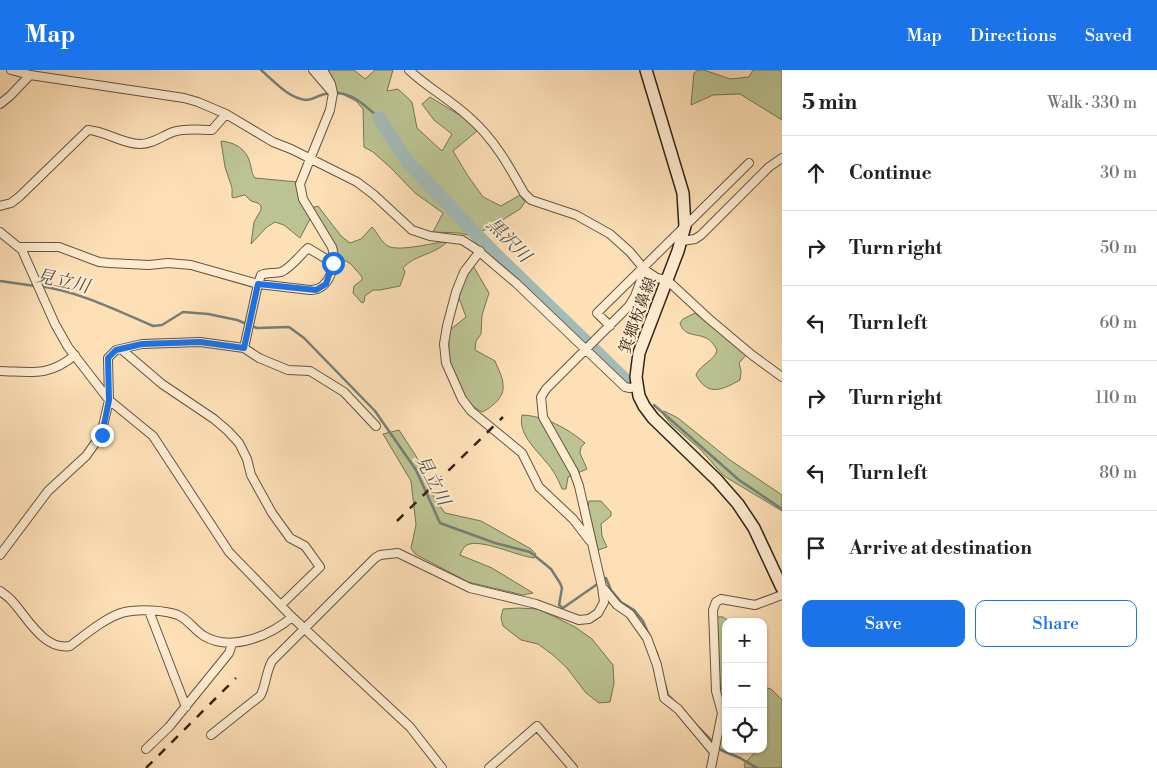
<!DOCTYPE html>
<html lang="en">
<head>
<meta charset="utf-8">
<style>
  body { margin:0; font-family:"Libre Bodoni","Noto Serif JP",serif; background:#f2f2f2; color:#202124 }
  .controls { position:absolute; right:15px; bottom:15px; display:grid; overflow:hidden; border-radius:10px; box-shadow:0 1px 4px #0004 }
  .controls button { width:45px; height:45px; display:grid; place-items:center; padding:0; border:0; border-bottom:1px solid #e0e0e0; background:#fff; color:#202124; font:25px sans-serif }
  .stop { position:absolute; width:15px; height:15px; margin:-11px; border:4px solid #1a73e8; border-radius:50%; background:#fff }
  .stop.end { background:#1a73e8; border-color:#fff; box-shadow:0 1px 5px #0008 }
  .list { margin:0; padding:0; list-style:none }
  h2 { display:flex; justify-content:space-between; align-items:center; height:65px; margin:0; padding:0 20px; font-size:21px }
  h2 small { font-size:16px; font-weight:400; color:#757577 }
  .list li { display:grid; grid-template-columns:32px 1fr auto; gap:15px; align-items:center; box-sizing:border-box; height:75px; padding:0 20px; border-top:1px solid #e0e0e0 }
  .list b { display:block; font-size:19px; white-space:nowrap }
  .list em { font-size:16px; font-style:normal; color:#757577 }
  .actions { display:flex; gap:10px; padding:15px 20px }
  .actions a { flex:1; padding:11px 0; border:1px solid #1a73e8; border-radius:10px; text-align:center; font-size:18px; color:#1a73e8 }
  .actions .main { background:#1a73e8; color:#fff }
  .icon { flex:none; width:28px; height:28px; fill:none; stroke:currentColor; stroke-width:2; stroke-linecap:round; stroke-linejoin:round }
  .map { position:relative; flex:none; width:782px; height:698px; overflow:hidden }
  header { display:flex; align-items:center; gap:30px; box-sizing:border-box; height:70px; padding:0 25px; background:#1a73e8; color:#fff }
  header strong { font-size:24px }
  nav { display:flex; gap:28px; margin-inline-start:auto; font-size:18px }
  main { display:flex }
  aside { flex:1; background:#fff }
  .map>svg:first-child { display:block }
  .green { fill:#bbc392; stroke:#767455 }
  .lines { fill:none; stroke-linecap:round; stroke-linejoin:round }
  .stream { stroke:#757f77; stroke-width:2.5 }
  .river { stroke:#a2bbb7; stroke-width:14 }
  .minor-casing { stroke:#645440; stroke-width:10 }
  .secondary-casing { stroke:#312518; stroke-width:14 }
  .minor { stroke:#feebd0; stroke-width:8 }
  .secondary { stroke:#feebd0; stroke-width:11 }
  .rail { stroke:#312518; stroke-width:2.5; stroke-dasharray:9 9; stroke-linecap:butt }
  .route { stroke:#1a73e8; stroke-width:6 }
  .labels { text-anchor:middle; stroke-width:4; stroke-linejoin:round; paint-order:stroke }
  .street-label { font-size:16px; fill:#312518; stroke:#feebd0 }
  .water-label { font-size:18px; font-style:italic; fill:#535248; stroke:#feebd0 }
</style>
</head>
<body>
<header>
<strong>Map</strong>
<nav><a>Map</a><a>Directions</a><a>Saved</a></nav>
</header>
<main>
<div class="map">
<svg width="782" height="698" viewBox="0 0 782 698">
  <rect width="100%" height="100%" fill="#fee0b7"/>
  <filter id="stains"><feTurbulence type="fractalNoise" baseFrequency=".004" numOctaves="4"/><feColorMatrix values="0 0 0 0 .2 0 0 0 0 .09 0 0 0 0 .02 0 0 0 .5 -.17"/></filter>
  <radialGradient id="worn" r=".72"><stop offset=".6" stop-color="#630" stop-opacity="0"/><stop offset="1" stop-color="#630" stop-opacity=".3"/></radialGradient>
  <path class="green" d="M327 0H354L365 9 375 0H393L387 21 398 19 412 32 417 58 442 81 452 64 434 50 422 34 430 27 466 49 477 61 453 81 468 106 483 127 501 136 520 125 525 132 520 139 491 157 472 166 459 163 433 162 443 143 415 123 391 98 373 82 364 77 363 39 356 31 336 21Z
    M698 0H704L730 9 749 7 753 0H782V50L740 24 713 25 691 35 694 3Z
    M221 71C234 72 247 79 250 93 252 99 251 103 255 108L298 112 310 149 300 168 284 155 275 152 267 157 251 174 254 152 261 140V136L258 133 251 131 245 125 233 128 232 127V118L225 97Z
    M318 136 341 166 350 173 361 169 372 157C378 163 380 171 388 176 398 182 432 173 444 172L446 173C433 185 414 185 403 198L405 202 400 216 380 220H373L365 226 364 232 362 233 353 223 354 216 362 210V207L351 194 337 186 311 138Z
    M472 194 489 223 482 245 481 264 476 271 475 280 495 291C498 299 503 307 503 315 505 327 491 338 482 342 455 328 445 287 450 260L466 247 459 228 463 213Z
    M695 243 746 285 739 293 741 301 740 310C722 320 708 327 696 305 700 294 715 291 717 280 714 275 711 270 706 268 696 263 684 267 680 253L683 249Z
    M664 341 678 348 730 390 782 425V441L724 406 700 379 671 354 663 344 662 342Z
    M522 345C545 346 567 358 585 373L581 377 580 383 587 399 568 407 566 419H562C558 409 553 399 546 392 535 378 518 364 522 345Z
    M399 360 416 386 436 431 445 443 481 451 531 479 536 484 534 488C517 486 480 468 467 475 463 477 462 481 460 485L492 498 533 523 523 525 468 512 415 484 411 478 416 455 411 411 383 364Z
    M589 431H601L611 442V446L601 454 602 466 607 477 598 480 588 437Z
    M518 538 539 539 575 557 592 569 613 595 614 613 610 632 599 633 586 623 567 598 553 585 538 574 521 570 503 556 501 548 503 539Z
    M716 547H723L730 552H726V629L720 615Z
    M763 617 771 619 782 630V698H745L744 694 758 679H763Z"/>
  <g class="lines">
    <path class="stream" d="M261 0C274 11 288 28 306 30 312 30 319 25 325 24 350 19 362 33 379 48
      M0 211 35 216
      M40 216C80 222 116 240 153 256L162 255 183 242 208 244 237 250 257 258 289 257 304 268 375 341 416 400 440 453 495 473 530 482 551 499 560 513 562 518 559 535 563 538 606 508 611 520 621 532 634 540 643 551 658 586
      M654 335 739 410 782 439
      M665 614 668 625 675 632
      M692 651 721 680 740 688 757 698"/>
    <path class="river" d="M379 48 408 92 492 181 624 309"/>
    <defs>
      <path id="minor" d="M11 0 30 5 184 28 198 32 226 44 273 72 291 79 357 112 373 124 412 160 430 166 462 170 476 179 516 213 625 317 630 318 636 317
        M313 0 331 21
        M409 0C428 18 451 30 470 48 494 69 509 96 524 123L531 130 576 145 610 164 630 182 645 200 657 208 667 210 708 248 752 285 782 307
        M0 34 10 26 30 5
        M0 136 11 133 19 127 88 60C106 61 122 74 140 74 153 74 162 66 173 62 185 58 200 60 212 60L226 44
        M0 162 22 180 55 254 68 277 109 330 153 366 229 482 292 547 410 657 442 698
        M682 171 695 169 701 165 769 97 782 88
        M19 177H59L99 192 109 193 149 195 168 193 191 195 258 214 310 220C330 221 337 193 332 177L303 129 300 114 330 40 333 23 331 14 323 0
        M480 181 464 202 456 222 447 256 444 274 446 293 462 329 471 341 522 383 539 417 573 449 590 471
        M610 256 597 243 749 93
        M244 278 258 214 261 205C268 202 274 204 281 202 291 198 300 185 308 178L333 193
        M121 279 162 314 214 349 228 361 239 373 247 389 251 405 272 443 290 468 305 476 320 497 281 535
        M0 301C31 302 49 307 75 285
        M0 485 48 421 86 386 101 365 109 330 108 288 116 280 142 274 200 272 244 278 259 288 288 300 310 301 344 322 376 356
        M604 519 617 535 630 544 647 568 657 595 664 628 678 639 714 682
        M0 521C4 524 9 527 12 531 27 547 44 581 70 576 85 565 107 546 125 542 139 539 165 540 178 545 189 550 194 560 204 566 231 582 270 566 292 547
        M149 541 186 637
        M211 665 260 626C265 620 266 601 272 591L375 488 380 485 398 483 470 518 536 534 579 550 589 549 598 543 604 532 602 517 579 416 574 402 543 347 541 327 546 319 629 236 635 226 645 200
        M146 679 169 657 229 583 232 574
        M489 698 537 656 573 698
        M711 698 722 643 716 621 713 540 716 532 721 529 755 535 782 525"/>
      <path id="secondary" d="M646 0 683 123 685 156 678 181 639 283 636 307 639 326 644 336 653 348 717 410 738 434 754 458 782 518"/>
    </defs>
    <use href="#minor" class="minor-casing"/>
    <use href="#secondary" class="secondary-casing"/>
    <use href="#minor" class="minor"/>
    <use href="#secondary" class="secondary"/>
    <path class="rail" d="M397 451 503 347
      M146 698 236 608"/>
  </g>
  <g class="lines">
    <path class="route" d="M102 365 109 330 108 288 116 280 142 274 200 272 244 278 258 214 316 220 326 214 333 193"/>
  </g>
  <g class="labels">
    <g class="street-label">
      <text transform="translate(637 245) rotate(-70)" y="6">箕郷板鼻線</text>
    </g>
    <g class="water-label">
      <text transform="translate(509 170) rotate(45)" y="6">黒沢川</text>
      <text transform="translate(63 211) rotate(13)" y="6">見立川</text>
      <text transform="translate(433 410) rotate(63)" y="6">見立川</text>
    </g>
  </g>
  <rect width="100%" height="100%" filter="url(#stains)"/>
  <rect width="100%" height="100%" fill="url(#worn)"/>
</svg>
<div class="controls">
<button>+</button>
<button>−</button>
<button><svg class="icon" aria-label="locate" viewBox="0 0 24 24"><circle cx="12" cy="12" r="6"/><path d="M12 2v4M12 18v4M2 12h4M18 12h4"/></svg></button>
</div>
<div class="stop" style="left:333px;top:193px"></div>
<div class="stop end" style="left:102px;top:365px"></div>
</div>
<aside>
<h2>5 min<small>Walk · 330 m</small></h2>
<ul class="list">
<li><svg class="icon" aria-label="ahead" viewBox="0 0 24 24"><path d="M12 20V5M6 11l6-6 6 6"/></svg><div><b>Continue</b></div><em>30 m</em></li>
<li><svg class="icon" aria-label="right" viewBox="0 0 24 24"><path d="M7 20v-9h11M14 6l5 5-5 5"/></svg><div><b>Turn right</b></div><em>50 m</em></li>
<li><svg class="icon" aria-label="left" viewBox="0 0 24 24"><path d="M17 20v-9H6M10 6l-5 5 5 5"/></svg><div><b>Turn left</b></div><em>60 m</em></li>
<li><svg class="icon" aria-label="right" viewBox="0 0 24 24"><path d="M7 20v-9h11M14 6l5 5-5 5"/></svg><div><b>Turn right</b></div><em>110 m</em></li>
<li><svg class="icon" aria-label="left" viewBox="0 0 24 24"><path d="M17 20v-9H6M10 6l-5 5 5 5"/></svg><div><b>Turn left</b></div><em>80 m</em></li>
<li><svg class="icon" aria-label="arrive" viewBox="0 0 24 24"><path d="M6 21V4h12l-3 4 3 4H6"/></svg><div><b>Arrive at destination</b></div></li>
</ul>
<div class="actions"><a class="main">Save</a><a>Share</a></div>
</aside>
</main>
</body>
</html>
